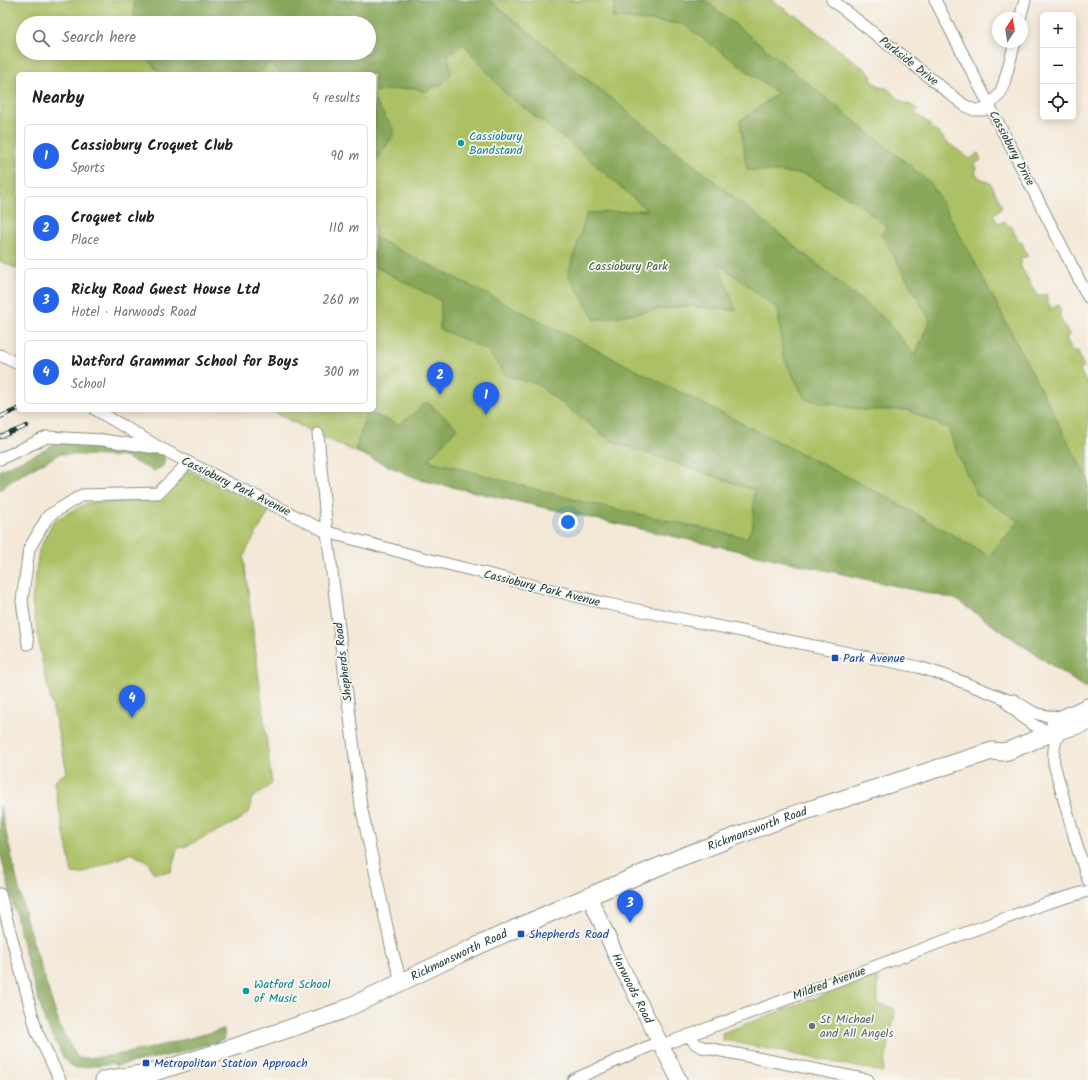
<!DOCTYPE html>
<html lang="en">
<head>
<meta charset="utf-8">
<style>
  body { margin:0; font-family:Kalam,sans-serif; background:#f2f2f2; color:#202124 }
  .controls { position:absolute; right:12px; top:12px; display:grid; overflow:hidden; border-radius:6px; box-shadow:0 2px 10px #0003 }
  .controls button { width:36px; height:36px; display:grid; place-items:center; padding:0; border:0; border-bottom:1px solid #e0e0e0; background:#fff; color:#202124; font:20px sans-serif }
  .compass { position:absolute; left:992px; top:12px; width:36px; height:36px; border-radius:50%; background:#fff; box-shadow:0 2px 10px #0003; rotate:12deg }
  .you { position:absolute; left:568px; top:522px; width:14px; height:14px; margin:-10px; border:3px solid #fff; border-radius:50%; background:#1a73e8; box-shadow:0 0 0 6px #1a73e833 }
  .badge { display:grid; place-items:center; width:26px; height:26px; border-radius:50%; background:#2563eb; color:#fff; font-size:13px; font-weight:700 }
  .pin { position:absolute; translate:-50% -33px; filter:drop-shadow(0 1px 2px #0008) }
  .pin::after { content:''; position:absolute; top:21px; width:14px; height:12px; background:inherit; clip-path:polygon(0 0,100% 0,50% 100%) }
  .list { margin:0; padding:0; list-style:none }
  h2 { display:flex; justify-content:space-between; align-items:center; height:52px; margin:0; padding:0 16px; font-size:17px }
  h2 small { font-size:13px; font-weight:400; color:#757577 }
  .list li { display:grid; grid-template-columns:26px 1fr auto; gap:12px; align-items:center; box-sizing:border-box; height:64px; margin:0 8px 8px; padding:0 8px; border:1px solid #e0e0e0; border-radius:6px }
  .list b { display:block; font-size:15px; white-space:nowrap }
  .list p { margin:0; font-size:13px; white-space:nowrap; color:#757577 }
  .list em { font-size:13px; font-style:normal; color:#757577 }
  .icon { flex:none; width:22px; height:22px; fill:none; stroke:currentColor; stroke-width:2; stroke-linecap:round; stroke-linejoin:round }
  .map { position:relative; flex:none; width:1088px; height:1080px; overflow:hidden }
  .search { position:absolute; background:#fff; box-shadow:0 2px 10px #0003; left:16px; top:16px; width:360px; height:44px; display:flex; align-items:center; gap:10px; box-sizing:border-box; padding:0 14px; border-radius:22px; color:#757577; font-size:15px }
  .panel { position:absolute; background:#fff; box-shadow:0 2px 10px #0003; left:16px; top:72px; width:360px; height:340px; border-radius:6px }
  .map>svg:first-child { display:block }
  .green { fill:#acc165; stroke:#667f4c; fill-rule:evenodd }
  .forest { fill:#89a75a; stroke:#547247 }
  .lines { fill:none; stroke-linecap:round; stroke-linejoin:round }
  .street-casing { stroke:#8a9286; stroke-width:13 }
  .secondary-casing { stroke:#8a9286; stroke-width:17 }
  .primary-casing { stroke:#8a9286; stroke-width:19 }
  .street { stroke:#fff; stroke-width:11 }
  .secondary { stroke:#fff; stroke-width:15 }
  .primary { stroke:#fff; stroke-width:17 }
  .rail-casing { stroke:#1f3d34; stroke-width:4.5 }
  .rail { stroke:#f6f6f2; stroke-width:3; stroke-dasharray:9; stroke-linecap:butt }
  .culture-dot { fill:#0f9aa8; stroke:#f6f6f2; stroke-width:1.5 }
  .transit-dot { fill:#1a4fb4; stroke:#f6f6f2; stroke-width:1.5 }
  .worship-dot { fill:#6b7280; stroke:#f6f6f2; stroke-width:1.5 }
  .labels { text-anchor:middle; stroke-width:3.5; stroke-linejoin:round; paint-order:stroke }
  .street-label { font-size:12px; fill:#1f3d34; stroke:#f6f6f2 }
  .culture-label { font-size:12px; fill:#0d838f; stroke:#f6f6f2; text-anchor:start }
  .park-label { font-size:12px; fill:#425e40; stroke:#f6f6f2 }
  .transit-label { font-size:12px; fill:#164399; stroke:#f6f6f2; text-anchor:start }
  .worship-label { font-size:12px; fill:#5b616d; stroke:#f6f6f2; text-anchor:start }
</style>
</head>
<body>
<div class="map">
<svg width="1088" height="1080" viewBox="0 0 1088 1080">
  <rect width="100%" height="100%" fill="#f6f6f2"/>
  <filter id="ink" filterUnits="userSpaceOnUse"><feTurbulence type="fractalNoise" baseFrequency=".025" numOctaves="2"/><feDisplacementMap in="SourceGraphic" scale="8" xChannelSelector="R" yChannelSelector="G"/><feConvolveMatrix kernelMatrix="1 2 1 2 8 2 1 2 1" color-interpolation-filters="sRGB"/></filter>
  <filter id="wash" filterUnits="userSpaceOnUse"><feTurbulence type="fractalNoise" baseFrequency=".012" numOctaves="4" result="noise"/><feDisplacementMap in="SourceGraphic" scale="16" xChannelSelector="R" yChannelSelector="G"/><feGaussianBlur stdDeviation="0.9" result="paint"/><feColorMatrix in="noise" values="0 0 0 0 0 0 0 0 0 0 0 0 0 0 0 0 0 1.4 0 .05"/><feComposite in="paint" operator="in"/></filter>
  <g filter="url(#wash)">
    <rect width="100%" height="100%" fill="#f4e8d7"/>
    <path class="green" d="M0 0H772L794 16 796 15 840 51H841L870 73 872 81 883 89 885 87 904 103 913 106 918 110 915 113 930 124V126L943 137 944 140 970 159 978 153 979 154V156L981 160 974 164 977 170 975 171 977 176 991 184 1002 206 997 212 993 214 998 224 1005 221 1008 226H1011L1019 242 1022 243 1028 256 1020 259 1022 263 1020 265 1037 296 1047 294 1046 296 1051 309 1058 305 1060 309V318L1070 336 1066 338 1073 352 1077 350 1084 367 1080 369 1085 381H1088V686L1085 688 955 599 421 480 322 437 270 410H374V74H18V269L0 261ZM23 23H369V53H23Z
      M185 469 270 510 246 551 244 558 272 784 251 799 250 811 238 821 186 846 177 849 171 872 154 873 151 869 149 863C144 858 136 858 132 853L81 874 72 873 54 783 57 779 67 772 42 661 32 601 39 550 53 521 87 503 111 501 153 500 180 472Z
      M876 975 878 980V1004L893 1008 895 1012 883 1072 723 1040 722 1033Z"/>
    <path class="forest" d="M134 0H489L885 319 915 356 930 320 881 234 887 227 855 201 805 174 747 170 740 121 778 93 683 24 612 18 615 0H705L931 183 972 257 1088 480V686L1085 688 955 599 421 480 355 451 367 412 399 425 427 402 457 428 428 460 584 502 747 538 753 525 754 490 611 441 537 384 507 376 487 350 440 329 441 301 374 266V237L885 496 989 556 1019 521 977 495 958 455 948 428 907 410H863L805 399 783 356 778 309 718 263 736 310 683 306 595 320 568 274 587 213 647 210 575 147 504 92 464 44 448 54 451 74 441 85 423 92 415 88 377 91 374 92V74H282L268 63 259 74H161L146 58 121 53H369V23H134Z
      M374 100 391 125 395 133 376 161 374 160Z
      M58 441 157 449 165 457 163 466 154 471 124 457 60 454 17 477 0 490V470L45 450Z
      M0 806 27 923 60 1027 78 1058C127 1057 177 1041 224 1029L225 1039 170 1055 115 1066 114 1063 77 1068 72 1066 65 1060 45 1022 28 964 0 852Z"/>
  </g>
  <g filter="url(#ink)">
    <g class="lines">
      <defs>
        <path id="street" d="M832 0 964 105 974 110H984L1000 94 1004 83 1015 42
          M935 0 1088 297
          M1020 18 1025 0
          M0 355 18 364
          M96 410 162 449 327 532 419 557 608 604 918 667 947 676 1011 701 1014 700C1034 714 1037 716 1063 717
          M318 434 327 532 361 806 392 950 399 974 403 981
          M0 459 47 437 103 440 156 448
          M28 644 22 601 29 549 48 516 82 495 158 493 188 463
          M1011 701 1008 704C1025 719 1031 727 1053 732
          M1061 730C1054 743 1053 749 1054 764L1078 850 1088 880
          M0 894 37 1032 60 1080
          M688 1035 696 1044 702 1047 868 1080
          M573 1080 654 1044 668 1043 952 938 1047 903 1088 891"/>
        <g id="secondary">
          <path id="s1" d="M589 896 619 962 679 1080"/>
        </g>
        <g id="primary">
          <path d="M1055 722 1088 707"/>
          <path id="s2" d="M104 1080 155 1072 238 1046 341 1011 466 951 561 908 684 856 790 816 992 751 1001 752 1008 751 1054 732 1088 722"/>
        </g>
      </defs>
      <use href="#street" class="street-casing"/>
      <use href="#secondary" class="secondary-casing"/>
      <use href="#primary" class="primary-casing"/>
      <use href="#street" class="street"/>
      <use href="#secondary" class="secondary"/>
      <use href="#primary" class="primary"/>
      <defs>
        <path id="rail" d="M0 417 18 409
          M0 437 27 426"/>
      </defs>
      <use href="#rail" class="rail-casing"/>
      <use href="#rail" class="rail"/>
    </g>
  </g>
  <g class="culture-dot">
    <circle cx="461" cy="143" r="4"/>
    <circle cx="246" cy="991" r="4"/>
  </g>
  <g class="transit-dot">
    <rect x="831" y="654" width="8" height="8" rx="2"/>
    <rect x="517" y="930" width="8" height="8" rx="2"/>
    <rect x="142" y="1059" width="8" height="8" rx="2"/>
  </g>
  <circle class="worship-dot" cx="812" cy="1026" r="4"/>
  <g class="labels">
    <g class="street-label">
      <text transform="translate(909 61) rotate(38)" y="4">Parkside Drive</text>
      <text transform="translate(1012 148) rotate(62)" y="4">Cassiobury Drive</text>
      <text transform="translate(236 486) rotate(26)" y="4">Cassiobury Park Avenue</text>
      <text transform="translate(542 588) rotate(14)" y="4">Cassiobury Park Avenue</text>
      <text transform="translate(343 662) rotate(-97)" y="4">Shepherds Road</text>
      <text dy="4" stroke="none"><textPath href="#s2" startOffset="702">Rickmansworth Road</textPath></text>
      <text dy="4" stroke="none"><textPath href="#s2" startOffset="378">Rickmansworth Road</textPath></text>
      <text transform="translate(829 983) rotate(-20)" y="4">Mildred Avenue</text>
      <text dy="4" stroke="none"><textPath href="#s1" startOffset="102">Harwoods Road</textPath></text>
    </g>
    <g class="culture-label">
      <text x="469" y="140">Cassiobury<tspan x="469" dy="14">Bandstand</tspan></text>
      <text x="254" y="988">Watford School<tspan x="254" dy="14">of Music</tspan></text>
    </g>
    <g class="park-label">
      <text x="628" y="270">Cassiobury Park</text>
    </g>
    <g class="transit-label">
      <text x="843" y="662">Park Avenue</text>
      <text x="529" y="938">Shepherds Road</text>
      <text x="154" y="1067">Metropolitan Station Approach</text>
    </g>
    <g class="worship-label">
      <text x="820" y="1023">St Michael<tspan x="820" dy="14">and All Angels</tspan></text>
    </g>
  </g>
</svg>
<div class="controls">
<button>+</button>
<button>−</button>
<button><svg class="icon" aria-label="locate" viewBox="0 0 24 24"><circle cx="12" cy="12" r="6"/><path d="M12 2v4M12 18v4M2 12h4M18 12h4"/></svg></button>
</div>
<svg class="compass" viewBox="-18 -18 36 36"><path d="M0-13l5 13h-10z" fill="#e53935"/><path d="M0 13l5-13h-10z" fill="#757577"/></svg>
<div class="you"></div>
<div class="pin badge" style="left:486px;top:415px">1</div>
<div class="pin badge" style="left:440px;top:395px">2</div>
<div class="pin badge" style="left:630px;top:923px">3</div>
<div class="pin badge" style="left:132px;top:718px">4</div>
<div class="search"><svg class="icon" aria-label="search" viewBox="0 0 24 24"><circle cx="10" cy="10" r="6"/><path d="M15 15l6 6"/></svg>Search here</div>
<section class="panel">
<h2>Nearby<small>4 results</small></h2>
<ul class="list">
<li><span class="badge">1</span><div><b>Cassiobury Croquet Club</b><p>Sports</p></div><em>90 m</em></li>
<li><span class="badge">2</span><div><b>Croquet club</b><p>Place</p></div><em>110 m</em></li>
<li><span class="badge">3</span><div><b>Ricky Road Guest House Ltd</b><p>Hotel · Harwoods Road</p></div><em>260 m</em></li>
<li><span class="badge">4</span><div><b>Watford Grammar School for Boys</b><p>School</p></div><em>300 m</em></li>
</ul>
</section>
</div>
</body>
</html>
